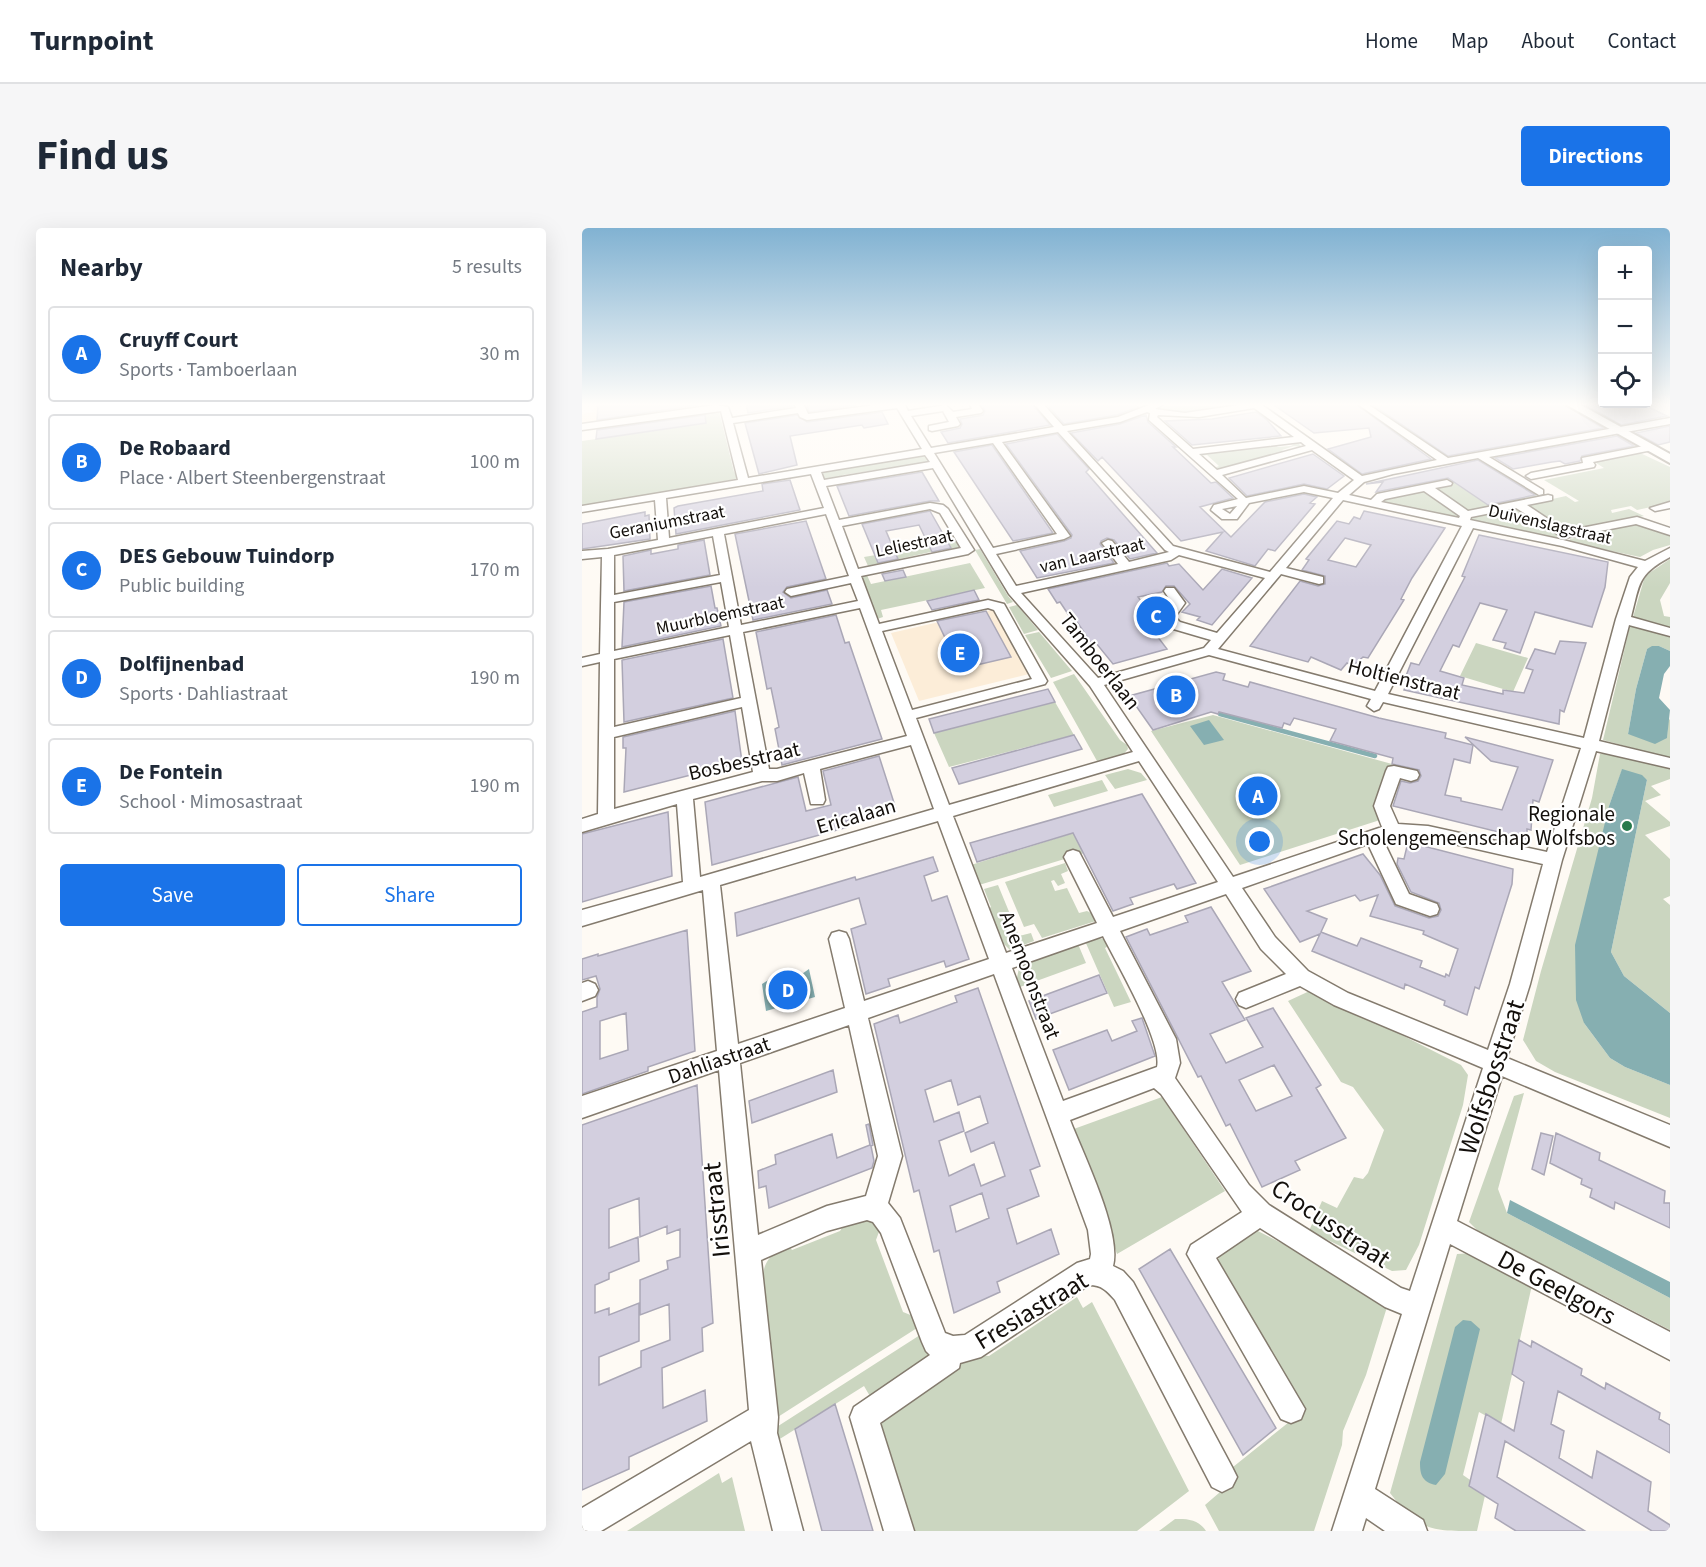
<!DOCTYPE html>
<html lang="en">
<head>
<meta charset="utf-8">
<style>
  body { margin:0; font-family:"Source Sans 3",sans-serif; background:#f6f6f7; color:#1f2937 }
  .controls { position:absolute; right:18px; top:18px; display:grid; overflow:hidden; border-radius:6px; box-shadow:0 6px 24px #0002 }
  .controls button { width:54px; height:54px; display:grid; place-items:center; padding:0; border:0; border-bottom:2px solid #e0e1e3; background:#fff; color:#1f2937; font:30px sans-serif }
  .you { position:absolute; left:678px; top:614px; width:21px; height:21px; margin:-15px; border:4px solid #fff; border-radius:50%; background:#1a73e8; box-shadow:0 0 0 9px #1a73e833 }
  .badge { display:grid; place-items:center; width:39px; height:39px; border-radius:50%; background:#1a73e8; color:#fff; font-size:20px; font-weight:700 }
  .pin { position:absolute; translate:-50% -50%; border:3px solid #fff; box-shadow:0 2px 6px #0006 }
  .list { margin:0; padding:0; list-style:none }
  h2 { display:flex; justify-content:space-between; align-items:center; height:78px; margin:0; padding:0 24px; font-size:26px }
  h2 small { font-size:20px; font-weight:400; color:#747a83 }
  .list li { display:grid; grid-template-columns:39px 1fr auto; gap:18px; align-items:center; box-sizing:border-box; height:96px; margin:0 12px 12px; padding:0 12px; border:2px solid #e0e1e3; border-radius:6px }
  .list b { display:block; font-size:22px; white-space:nowrap }
  .list p { margin:0; font-size:20px; white-space:nowrap; color:#747a83 }
  .list em { font-size:20px; font-style:normal; color:#747a83 }
  .actions { display:flex; gap:12px; padding:18px 24px }
  .actions a { flex:1; padding:14px 0; border:2px solid #1a73e8; border-radius:6px; text-align:center; font-size:21px; color:#1a73e8 }
  .actions .main { background:#1a73e8; color:#fff }
  .icon { flex:none; width:33px; height:33px; fill:none; stroke:currentColor; stroke-width:2; stroke-linecap:round; stroke-linejoin:round }
  .map { position:relative; flex:none; width:1088px; height:1303px; overflow:hidden; border-radius:6px }
  header { display:flex; align-items:center; gap:36px; box-sizing:border-box; height:84px; padding:0 30px; background:#fff; border-bottom:2px solid #e0e1e3 }
  header strong { font-size:28px }
  nav { display:flex; gap:33px; margin-inline-start:auto; font-size:21px }
  .intro { display:flex; align-items:center; justify-content:space-between; box-sizing:border-box; height:144px; padding:0 36px }
  h1 { margin:0; font-size:42px }
  .button { padding:15px 27px; border-radius:6px; background:#1a73e8; color:#fff; font-size:21px; font-weight:700 }
  main { display:flex; gap:36px; padding:0 36px }
  aside { flex:1; background:#fff; border-radius:6px; box-shadow:0 6px 24px #0002 }
  .map>svg:first-child { display:block }
  .built { fill:#fcedd8 }
  .green { fill:#cbd6c0 }
  .water { fill:#86afb1 }
  .lines { fill:none; stroke-linecap:round; stroke-linejoin:round }
  .stream { stroke:#86afb1; stroke-width:4.5 }
  .building { fill:#d3cfdf; stroke:#aaa7b6; stroke-width:1.5; fill-rule:evenodd }
  .minor-casing { stroke:#847b6e; stroke-width:3 }
  .major-casing { stroke:#847b6e; stroke-width:4 }
  .minor { fill:#fff; fill-rule:evenodd }
  .major { fill:#fff; fill-rule:evenodd }
  .poi-dot { fill:#267a4c; stroke:#fff; stroke-width:2 }
  .labels { text-anchor:middle; stroke-width:4.5; stroke-linejoin:round; paint-order:stroke }
  .far-street-label { font-size:18px; fill:#130f0b; stroke:#fff }
  .street-label { font-size:21px; fill:#130f0b; stroke:#fff }
  .poi-label { font-size:21px; fill:#130f0b; stroke:#fff; text-anchor:end }
  .near-street-label { font-size:26px; fill:#130f0b; stroke:#fff }
</style>
</head>
<body>
<header>
<strong>Turnpoint</strong>
<nav><a>Home</a><a>Map</a><a>About</a><a>Contact</a></nav>
</header>
<div class="intro"><h1>Find us</h1><a class="button">Directions</a></div>
<main>
<aside>
<h2>Nearby<small>5 results</small></h2>
<ul class="list">
<li><span class="badge">A</span><div><b>Cruyff Court</b><p>Sports · Tamboerlaan</p></div><em>30 m</em></li>
<li><span class="badge">B</span><div><b>De Robaard</b><p>Place · Albert Steenbergenstraat</p></div><em>100 m</em></li>
<li><span class="badge">C</span><div><b>DES Gebouw Tuindorp</b><p>Public building</p></div><em>170 m</em></li>
<li><span class="badge">D</span><div><b>Dolfijnenbad</b><p>Sports · Dahliastraat</p></div><em>190 m</em></li>
<li><span class="badge">E</span><div><b>De Fontein</b><p>School · Mimosastraat</p></div><em>190 m</em></li>
</ul>
<div class="actions"><a class="main">Save</a><a>Share</a></div>
</aside>
<div class="map">
<svg width="1088" height="1303" viewBox="0 0 1088 1303">
  <rect width="100%" height="100%" fill="#fefaf4"/>
  <path class="built" d="M12 177H135L0 197V186L11 184Z
    M414 381 451 445 337 473 309 405Z"/>
  <path class="green" d="M580 177H659C634 181 598 192 574 182Z
    M137 183 152 244 155 246 154 251 0 278V213L48 206 47 194 57 192 58 205 124 195 123 185Z
    M715 214 720 219 712 218 700 222 703 225 643 242 632 240 637 238 625 227 618 228 619 225 693 217 696 219 709 218Z
    M1056 224 1088 239V275L1055 282 1049 278 1029 282 1030 285 1047 281 1062 288 985 305 943 277 984 268 993 274 997 273 962 252 1022 240 1011 233Z
    M341 227 347 229V234L261 247 254 252 243 254 239 244Z
    M916 241 958 268 886 284 852 260 869 255 864 252Z
    M843 262 878 287 875 290 799 274 801 270Z
    M935 278 976 306 974 311 888 293 890 288Z
    M1058 295 1072 303 1088 306V317L1071 322 1058 329 987 314 988 311Z
    M374 310 378 321 365 324 362 321 286 338 282 329 353 317 352 314Z
    M398 321 426 368 431 374 425 376 393 322Z
    M1088 331V355L1078 372 1082 388 1088 389V400L1051 389 1063 348Z
    M388 335 403 360 299 382 301 389 295 391 279 349 284 345 289 356Z
    M435 377 456 402 442 406 427 379Z
    M1048 398 1088 409V423L1077 418 1065 421 1054 461 1046 506 1085 510 1086 493 1088 491V530L1021 512Z
    M457 404 490 443 469 450 443 407Z
    M894 415 946 430 931 464 878 448Z
    M492 446 538 512 545 517 546 521 539 529 515 533 471 454Z
    M473 474 492 507 367 539 352 505Z
    M631 487 810 536 794 581 798 592 658 637 569 503Z
    M1026 525 1088 540V551L1069 558 1079 567 1063 573 1088 594V598L1063 607 1088 631V668L1081 671 1088 677V785L1042 748 1029 724 1065 552 1040 542 1027 578 1021 612 1002 795 1028 830 1043 839 1088 857V890L973 844 954 833 941 812 959 743 1010 570 1018 526Z
    M546 541 559 545 565 552 533 561 523 547Z
    M520 552 526 563 472 579 466 567Z
    M501 602 509 623 397 657 389 637Z
    M483 635 486 643 479 646 483 655 476 658 472 652 469 653 473 663 485 660 497 685 505 683 513 687 514 693 460 710 452 696 442 699 423 654Z
    M416 657 437 708 449 705 452 713 428 722 418 712 405 681 409 679 402 661Z
    M515 710 522 711 528 717 523 720 549 774 532 779 503 713Z
    M496 716 504 735 438 759 434 754 437 740 441 736Z
    M734 760 788 791 879 837 886 847 881 877 837 1017 824 1042 810 1043 727 1003 740 973 755 980 772 949 781 951 786 945 802 902 771 859 759 854 706 773Z
    M942 865 916 961 925 985 1088 1070V1102L1015 1064 1006 1065 904 1011 887 994 932 868Z
    M580 869 643 963 535 1026 489 902Z
    M288 991 298 1001 294 1012 321 1084 331 1088 335 1100 188 1194 192 1155 181 1046C184 1029 192 1025 207 1018L210 1022 258 1003 264 993Z
    M672 1001 713 1022 805 1079 784 1147 761 1203 760 1217 732 1303H637L623 1277 652 1252 646 1243 722 1182 633 1037 642 1020Z
    M892 1025 950 1057 919 1196 897 1184 881 1247 904 1263 895 1303C848 1303 837 1303 808 1265L875 1026Z
    M495 1069 501 1080 510 1074 607 1263 555 1303H330L298 1203 300 1188 378 1133 393 1127 407 1128Z
    M338 1107 349 1127 289 1170 282 1158 193 1214 190 1202Z
    M137 1245 140 1255 150 1249 163 1303H45Z
    M593 1291C606 1291 616 1291 624 1303H577Z"/>
  <path class="water" d="M1070 418H1077L1088 423V438L1082 446 1077 470 1088 482 1085 510 1073 516 1046 506 1054 461 1065 421Z
    M627 492 642 512 622 517 608 498Z
    M1040 541 1060 547 1065 552 1029 724 1042 748 1088 785V857L1043 839 1028 830 1002 795 994 772 993 717 1027 578Z
    M227 741 233 769 184 783 180 756 196 746 204 756 207 755Z
    M928 972 1088 1054V1070L925 985Z
    M881 1092 889 1093 898 1101 863 1246 854 1257C840 1254 838 1247 838 1234L873 1099Z"/>
  <g class="lines">
    <path class="stream" d="M638 486 793 528"/>
  </g>
  <path class="building" d="M16 177H116L15 192Z
    M164 177H211V178L166 185Z
    M225 177H275L227 184Z
    M400 177H451L468 197 366 215 359 204 378 200 380 196 378 191 401 187 403 183Z
    M465 177H554L556 179 535 187 482 196Z
    M692 177H775L849 231 780 246 746 221 789 209 787 200 732 205Z
    M791 177H983L1021 200 866 228Z
    M1004 177H1062L1085 188 1039 197Z
    M300 184 306 196 282 200 280 197 208 208 215 237 177 246 163 195 215 187 225 194Z
    M674 184 685 192 699 208 610 217 583 193 630 191Z
    M123 187 124 195 14 211 15 202Z
    M564 187 566 194 594 219H591L629 255 634 254 651 270 618 279 649 309 683 274 722 266 735 269 728 275 733 276 693 323 686 321 673 338 624 323 641 304 599 313 520 229 516 233 489 205 538 196Z
    M1088 198V214L1076 217 1054 205Z
    M475 206 507 241 504 244 575 325 548 331 532 312 525 310 519 313 518 316 532 335 455 350 438 323 482 313 489 310 490 307 424 216Z
    M1035 208 1052 218 1000 228 998 233 983 236 978 233 970 234 931 241 913 230Z
    M410 217 471 305 431 313 372 224Z
    M731 226 762 248 745 261 722 256 665 268 647 250Z
    M896 232 953 267 906 277 866 250 794 264 801 254 784 256Z
    M340 244 357 273H348L267 288 255 258Z
    M208 252 218 282 94 306 92 280 96 278 181 263 180 256Z
    M348 283 369 320 350 324 337 297 304 303 316 331 296 335 280 296Z
    M782 283 863 300 830 350 819 371 822 372 786 430 781 429 771 438 765 435 759 442 729 429 726 434 668 418 718 353 736 358 743 356V348L720 342 727 332 724 331 755 293 767 296 772 289 778 291ZM763 310 789 317 774 339 746 332Z
    M63 284V288L67 287 68 311 0 321V296Z
    M224 293 244 351 205 359 201 364 209 370 245 362 250 376 171 392 153 306Z
    M897 307 1026 334 1023 359 1010 399 953 384 938 425 922 420 924 415 911 412 925 382 898 375 877 419 871 417 858 443 882 450 880 457 921 466V462L942 465 951 442 944 440 953 421 973 426 978 413 1004 415 982 484 978 482 977 496 822 462 825 454 822 453 829 435 837 437 883 349 880 348Z
    M122 312 128 347 42 363 41 328 69 322V326L96 321V317Z
    M585 335 587 338 597 336 621 362 640 341 670 350 630 397 615 392 618 389 600 384 608 376 592 358H584L580 364 556 369 581 402 572 404 585 421 531 436 514 415 510 416 495 394 492 395 478 374 475 375 466 361Z
    M321 342 324 349 303 353 300 346Z
    M129 358 133 380H135L139 398 40 419 42 374Z
    M392 362 397 372 350 382 345 373Z
    M404 383 429 429 378 441 355 393Z
    M254 387 263 415 267 414 300 511 200 537 193 501 197 499 194 484 189 460 185 461 174 404Z
    M141 411 151 470 42 494 40 432Z
    M634 444 643 446 641 452 666 459 668 454 797 490 864 505 863 510 891 517 888 535 872 531 863 567 879 570V573L920 582 936 539 909 533 883 509 971 532 957 574 951 572 949 602 945 601V611L811 578 819 553 828 555 836 553 839 548 837 542 810 536 811 530 748 513 754 501 712 490 708 497 702 495 700 500 637 484 636 486 629 484 571 502 547 468Z
    M466 461 473 474 352 505 347 491Z
    M153 483 160 534 42 564 44 520H41V509Z
    M492 507 500 521 377 556 370 540Z
    M297 528 314 581 264 593 266 599 130 637 123 574 216 549 224 583 249 577 241 543Z
    M560 566 614 655 595 661 592 656 548 670 551 676 531 683 491 605 395 634 388 615Z
    M86 584 90 648 0 674V606Z
    M826 614 931 641 930 656 897 761 893 759 885 787 862 777 863 773 823 756 822 761 730 723 738 706 718 714 682 661 781 626 798 647 813 678 847 690 856 688 859 682 857 675 829 664 815 636 816 630 822 631ZM773 667 778 673 796 667 788 688 842 703 841 706 876 721 867 748 864 746 863 749 838 739 840 733 779 710 775 718 739 704 745 691 725 683Z
    M351 629 356 643 342 648 350 673 365 668 387 731 364 739 362 733 306 751 308 758 284 766 269 701 284 696 277 670 155 708 153 685 273 649 274 652Z
    M629 679 669 743 640 754 663 792 628 806 644 835 681 819 664 790 691 780 739 857 734 860 764 910 713 933 718 942 680 959 648 896 644 898 619 848 616 849 544 709 565 701 568 707 606 694 603 688ZM692 837 710 868 674 883 657 852Z
    M105 702 113 823 66 839V843L0 866V784L15 779V769L18 761 14 748 0 752V731L16 726V728ZM44 785 46 822 18 831V793Z
    M517 747 525 765 454 791 447 773Z
    M396 760 458 938 448 942 457 968 425 981 435 1016 469 1001 477 1026 415 1054 418 1064 372 1085 357 1022 352 1024 337 962 332 964 292 796 316 787 318 795 375 774 373 768ZM369 852 376 877 398 868 406 895 383 905 389 924 412 914 423 948 399 958 392 936 367 948 357 913 382 903 377 884 352 894 343 862ZM400 965 407 990 374 1004 368 978Z
    M560 790 573 828 487 862 471 822 525 802 530 813 555 803 550 793Z
    M251 842 255 864 170 895 167 873Z
    M115 857 131 1095 120 1100 121 1123 80 1140 81 1180 123 1162 125 1193 47 1229V1241L0 1262V897ZM57 970 58 1009 85 998V1006L98 1001V1029L85 1033 86 1041 58 1052V1087L87 1076 88 1112 59 1123V1139L17 1157V1129L57 1113V1075L27 1087V1080L13 1085V1057L27 1051V1045L57 1033 56 1009 27 1020V981Z
    M287 896 291 917 289 918 292 933 290 940 187 980 184 958 177 960 176 943 194 936 193 927 250 906 255 930 288 917 284 897Z
    M959 905 971 908 962 947 950 941Z
    M974 905 1018 925 1017 932 1083 963 1082 975H1088V1000L1033 974 1032 981 1008 969 1010 961 999 956 1000 951 968 935Z
    M588 1021 694 1200 661 1227 557 1041Z
    M937 1112 949 1119 950 1113 1000 1141 999 1147 1023 1161 1024 1155 1078 1185 1077 1191 1088 1197V1225L976 1163 969 1196 982 1203 977 1230 1010 1250 1015 1223 1069 1254 1066 1283 1088 1297V1303H1070L923 1213 915 1249 1003 1303H934L913 1290 916 1276 887 1258 904 1186 932 1203 942 1154 930 1146Z
    M253 1176 274 1245 291 1303H240L213 1201Z"/>
  <g class="lines">
    <defs>
      <path id="minor" d="M133 177 146 179 150 190 214 180 213 177H222L226 186 293 177H323L326 183 364 177 371 184 390 181 388 177H397L401 183 399 185 374 189 378 196 376 198 350 203 347 202V198L367 194 361 183 329 188 349 220 472 199 453 177H462L481 198 536 189 567 177H580L573 181 603 185 657 177H680L780 248 855 232 777 177H787L866 230 1088 190V196L907 229 961 262V266L957 267 896 230 811 246 782 254 767 267 789 272 795 266 865 252 870 255 869 257 853 260 886 283 966 267 970 268V272L945 277 984 303 1055 289 1088 300V307L1054 296 982 310 934 280 889 289 888 292 981 312 1063 333 1088 320V329C1055 347 1058 355 1049 389L1088 400V408L1047 397 1017 513 1088 530V540L1014 523 980 632 948 756 925 830 1088 897V919L920 848 875 993 1088 1104V1132L868 1016 793 1261 841 1292 845 1303H803L784 1290 780 1303H750L820 1086 803 1079 678 1000 634 1030 723 1181 719 1191 709 1195 699 1191 605 1026 609 1017 660 984 579 866 572 860 488 892C501 926 540 1004 531 1038L541 1043 551 1054 650 1239 655 1249 650 1259 640 1264 630 1259 533 1072C525 1063 520 1057 507 1057L399 1129 378 1135 377 1140 298 1195 332 1303H302L268 1189 272 1179 348 1127 344 1123 340 1114 299 1005 291 994 285 992 245 1003 179 1032 196 1189 195 1205 221 1303H191L169 1213 19 1303H0V1280L167 1182 137 842 0 890V868L135 823 121 662 0 698V682L101 654 95 576 0 604V591L16 586 18 434 0 438V430L18 426 20 329 0 331V323L26 321 76 312 73 272 0 284V278L156 252 139 183 0 202V196ZM315 180 340 221 166 250 151 195 216 185 218 189 225 192ZM672 180 712 209 611 221 575 189 576 187 617 189ZM565 184 568 185 567 192 656 271 632 277 629 282 640 291H655L667 275 722 264 751 270 688 344 591 318 485 203 538 194ZM476 204 583 322 587 324 547 334 530 313 526 312 520 315 536 336 434 358 414 326 482 311 488 308 420 214ZM719 214 724 218 635 242 617 226ZM411 215 475 306 411 320 352 225ZM730 222 772 252 756 265 722 258 664 270 640 247ZM343 227 348 234 242 252 239 244ZM351 240 427 366 508 458 551 524 367 577 334 490 463 456 465 453 422 376 406 372 297 396 279 348 386 326 392 322 366 281 361 277 348 275 257 292 244 258ZM229 246 242 280 87 310 84 270ZM842 263 878 288 877 290 799 274 803 271ZM761 272 880 298 793 463 636 421 699 346 737 356 741 355V349L704 340ZM655 278 648 286 640 281ZM348 281 358 285 379 320 276 341 260 298ZM244 286 267 348 205 361 203 364 209 368 269 355 276 373 159 397 142 306ZM891 300 980 318 1056 339 1048 349 1034 391 1002 510 806 466ZM131 308 138 347 32 367V327ZM597 327 683 350 635 405 598 394 593 389 603 375 592 360H584L582 363 590 375 580 389 588 400 629 412 622 420 516 450 439 365 589 332ZM139 354 147 399 32 423V374ZM278 380 325 508 195 541H187L161 404ZM406 380 412 382 450 451 330 482 300 403ZM148 407 159 470 32 499V431ZM627 427 789 471 785 478 792 483 797 481 801 474 999 520 965 624 846 598 816 596 808 578 818 550 829 553 835 551 837 547 835 543 812 538 806 539 804 543 792 578 800 599 651 649 522 457ZM160 479 171 544 32 581V509ZM329 517 352 581 118 649 111 571 180 553H195L222 545 229 576H241L243 572 238 541ZM557 533 636 654 531 689 497 624 491 622 485 624 482 629 515 695 424 725 371 588ZM356 593 407 731 282 773 267 711 264 705 257 703 250 705 247 711 263 780 156 816 138 657ZM821 607 846 610 961 636 928 756 906 822 766 765 726 743 693 709 660 660 786 616 814 676 848 688 855 686 857 681 855 676 827 666 801 612ZM644 666 679 721 704 746 657 765 654 771 657 777 664 780 718 758 752 777 901 840 828 1063 819 1060 687 977 667 957 593 850 598 835 594 811 538 703ZM521 708C534 734 581 814 575 839L481 873 430 740ZM412 746 506 1002 509 1026 508 1031 495 1035 383 1107 371 1108 363 1105 318 990 306 975 320 928 286 790ZM267 797 296 928 284 968 245 978 176 1007 158 835Z
        M1067 217 1072 220 1070 222 1011 234 1013 237 1012 239 949 251 944 248 949 245 1001 235 1000 230Z
        M1088 274V280L1073 283 1068 280Z
        M6 753 13 756 16 762 13 768 0 773V755Z"/>
      <path id="major" d="M985 177H999L1088 226V235Z"/>
    </defs>
    <use href="#minor" class="minor-casing"/>
    <use href="#major" class="major-casing"/>
    <use href="#minor" class="minor"/>
    <use href="#major" class="major"/>
  </g>
  <linearGradient id="sky" x2="0" y2="1"><stop stop-color="#81b2d2"/><stop offset="0.49" stop-color="#fffdfa"/><stop offset="1" stop-color="#fffdfa" stop-opacity="0"/></linearGradient>
  <rect width="1088" height="360" fill="url(#sky)"/>
  <circle class="poi-dot" cx="1045" cy="598" r="6"/>
  <g class="labels">
    <g class="far-street-label">
      <text transform="translate(85 294) rotate(-11)" y="6">Geraniumstraat</text>
      <text transform="translate(968 296) rotate(13)" y="6">Duivenslagstraat</text>
      <text transform="translate(332 315) rotate(-12)" y="6">Leliestraat</text>
      <text transform="translate(510 327) rotate(-13)" y="6">van Laarstraat</text>
      <text transform="translate(138 387) rotate(-12)" y="6">Muurbloemstraat</text>
    </g>
    <g class="street-label">
      <text transform="translate(518 433) rotate(52)" y="7">Tamboerlaan</text>
      <text transform="translate(822 451) rotate(14)" y="7">Holtienstraat</text>
      <text transform="translate(162 533) rotate(-13)" y="7">Bosbesstraat</text>
      <text transform="translate(274 588) rotate(-16)" y="7">Ericalaan</text>
      <text transform="translate(448 747) rotate(69)" y="7">Anemoonstraat</text>
      <text transform="translate(137 832) rotate(-19)" y="7">Dahliastraat</text>
    </g>
    <g class="poi-label">
      <text x="1033" y="593">Regionale<tspan x="1033" dy="24">Scholengemeenschap Wolfsbos</tspan></text>
    </g>
    <g class="near-street-label">
      <text transform="translate(909 849) rotate(-72)" y="9">Wolfsbosstraat</text>
      <text transform="translate(134 982) rotate(-96)" y="9">Irisstraat</text>
      <text transform="translate(749 995) rotate(34)" y="9">Crocusstraat</text>
      <text transform="translate(975 1059) rotate(28)" y="9">De Geelgors</text>
      <text transform="translate(449 1082) rotate(-31)" y="9">Fresiastraat</text>
    </g>
  </g>
</svg>
<div class="controls">
<button>+</button>
<button>−</button>
<button><svg class="icon" aria-label="locate" viewBox="0 0 24 24"><circle cx="12" cy="12" r="6"/><path d="M12 2v4M12 18v4M2 12h4M18 12h4"/></svg></button>
</div>
<div class="you"></div>
<div class="pin badge" style="left:676px;top:568px">A</div>
<div class="pin badge" style="left:594px;top:467px">B</div>
<div class="pin badge" style="left:574px;top:388px">C</div>
<div class="pin badge" style="left:206px;top:762px">D</div>
<div class="pin badge" style="left:378px;top:425px">E</div>
</div>
</main>
</body>
</html>
